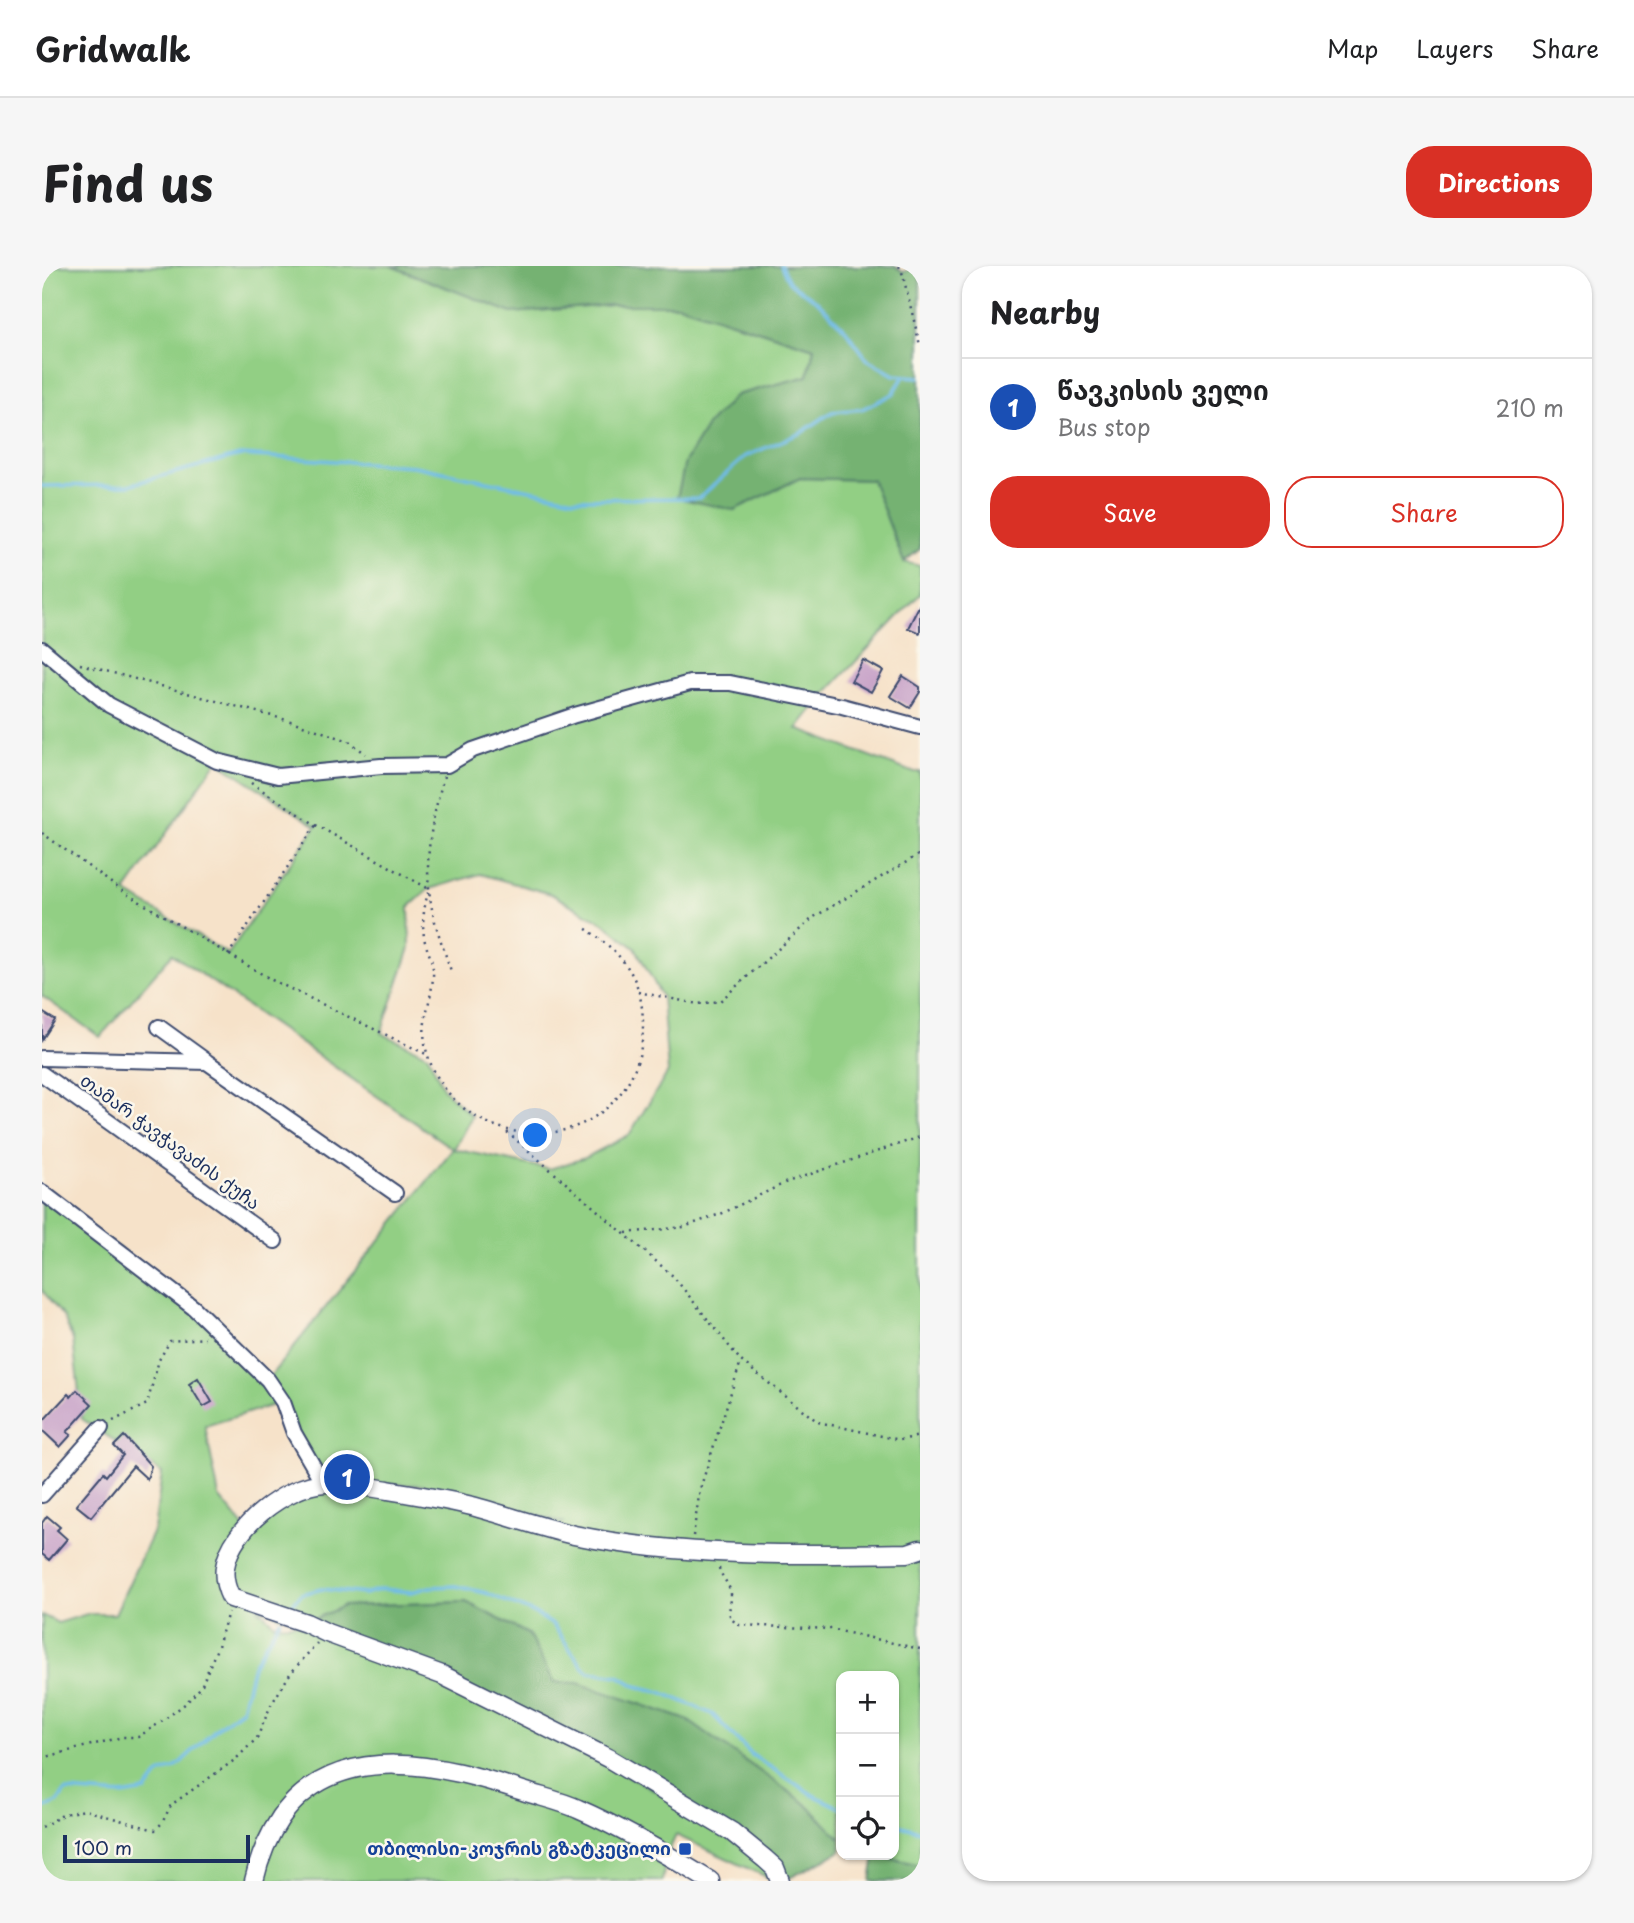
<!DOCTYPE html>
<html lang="en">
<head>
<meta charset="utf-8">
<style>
  body { margin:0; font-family:"Playpen Sans","Noto Sans Georgian",sans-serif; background:#f6f6f6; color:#202124 }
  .controls { position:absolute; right:21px; bottom:21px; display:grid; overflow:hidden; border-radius:14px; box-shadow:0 2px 5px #0004 }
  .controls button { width:63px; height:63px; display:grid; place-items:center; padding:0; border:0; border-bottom:2px solid #e0e0e0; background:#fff; color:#202124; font:35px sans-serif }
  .scale { position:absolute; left:21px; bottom:18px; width:187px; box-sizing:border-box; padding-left:7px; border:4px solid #1b2f5e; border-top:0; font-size:19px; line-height:24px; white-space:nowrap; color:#1b2f5e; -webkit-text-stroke:5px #fbf7ec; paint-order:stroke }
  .you { position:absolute; left:494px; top:870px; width:24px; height:24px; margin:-18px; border:5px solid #fff; border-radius:50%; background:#1a73e8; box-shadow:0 0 0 10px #1a73e833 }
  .badge { display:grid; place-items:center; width:46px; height:46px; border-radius:50%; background:#d93025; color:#fff; font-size:23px; font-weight:700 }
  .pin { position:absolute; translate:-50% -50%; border:4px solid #fff; box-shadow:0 2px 7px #0006 }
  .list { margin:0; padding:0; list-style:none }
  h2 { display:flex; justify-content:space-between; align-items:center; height:91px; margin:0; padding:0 28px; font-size:30px }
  h2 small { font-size:23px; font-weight:400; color:#757577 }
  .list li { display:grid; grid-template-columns:46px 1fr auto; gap:21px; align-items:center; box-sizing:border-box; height:98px; padding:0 28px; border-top:2px solid #e0e0e0 }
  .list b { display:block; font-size:26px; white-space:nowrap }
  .list p { margin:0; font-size:23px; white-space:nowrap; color:#757577 }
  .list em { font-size:23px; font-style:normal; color:#757577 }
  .actions { display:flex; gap:14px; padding:21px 28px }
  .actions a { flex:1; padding:16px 0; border:2px solid #d93025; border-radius:28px; text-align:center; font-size:24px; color:#d93025 }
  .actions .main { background:#d93025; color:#fff }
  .icon { flex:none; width:38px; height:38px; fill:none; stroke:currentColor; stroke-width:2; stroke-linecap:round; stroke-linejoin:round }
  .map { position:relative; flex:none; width:878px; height:1615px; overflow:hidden; border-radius:28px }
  header { display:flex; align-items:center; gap:42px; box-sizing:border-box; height:98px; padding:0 35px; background:#fff; border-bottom:2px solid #e0e0e0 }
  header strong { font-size:33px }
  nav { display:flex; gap:38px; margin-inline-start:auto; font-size:24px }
  .intro { display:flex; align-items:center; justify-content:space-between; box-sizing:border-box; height:168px; padding:0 42px }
  h1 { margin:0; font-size:49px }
  .button { padding:18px 32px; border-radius:28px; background:#d93025; color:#fff; font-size:24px; font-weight:700 }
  main { display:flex; gap:42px; padding:0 42px }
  aside { flex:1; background:#fff; border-radius:28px; box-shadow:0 2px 5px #0004 }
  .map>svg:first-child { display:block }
  .green { fill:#92cf84; stroke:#567f71; stroke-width:2; fill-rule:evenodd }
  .forest { fill:#75b272; stroke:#487068; stroke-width:2 }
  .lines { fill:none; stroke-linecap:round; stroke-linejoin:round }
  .stream { stroke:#6fbce9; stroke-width:3.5 }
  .building { fill:#c7a2c8 }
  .minor-casing { stroke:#3c4a6e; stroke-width:18 }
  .major-casing { stroke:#3c4a6e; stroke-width:21 }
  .path { stroke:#3c4a6e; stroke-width:2.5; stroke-dasharray:2 5; stroke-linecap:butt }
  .minor { stroke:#fff; stroke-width:14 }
  .major { stroke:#fff; stroke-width:18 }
  .transit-dot { fill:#1a4fb4; stroke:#fbf7ec; stroke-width:2.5 }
  .labels { text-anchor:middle; stroke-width:5; stroke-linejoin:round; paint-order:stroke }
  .street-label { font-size:18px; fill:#1b2f5e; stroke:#fbf7ec }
  .transit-label { font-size:18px; font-weight:bold; fill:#164399; stroke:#fbf7ec; text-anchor:end }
</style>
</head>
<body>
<header>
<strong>Gridwalk</strong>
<nav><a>Map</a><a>Layers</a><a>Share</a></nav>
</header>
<div class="intro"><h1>Find us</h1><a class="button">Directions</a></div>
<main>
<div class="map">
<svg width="878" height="1615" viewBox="0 0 878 1615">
  <rect width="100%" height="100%" fill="#fbf7ec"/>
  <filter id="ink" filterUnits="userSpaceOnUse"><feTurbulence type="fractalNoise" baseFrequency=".0143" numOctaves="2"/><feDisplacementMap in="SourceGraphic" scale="14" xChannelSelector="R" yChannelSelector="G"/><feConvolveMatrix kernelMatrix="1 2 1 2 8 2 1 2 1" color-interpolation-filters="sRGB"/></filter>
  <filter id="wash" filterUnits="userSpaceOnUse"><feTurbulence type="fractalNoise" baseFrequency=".00686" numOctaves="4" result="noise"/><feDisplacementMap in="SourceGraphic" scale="28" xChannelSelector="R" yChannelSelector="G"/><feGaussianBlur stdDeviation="1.57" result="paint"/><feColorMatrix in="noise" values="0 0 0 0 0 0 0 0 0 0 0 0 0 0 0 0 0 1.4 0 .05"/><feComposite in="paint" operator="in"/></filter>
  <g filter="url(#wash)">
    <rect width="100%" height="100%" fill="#f6e2c9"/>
    <path class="green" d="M0 0H349L470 47 569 39H637L772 82 766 110 694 129 692 244 758 212 830 214 862 296 878 300V328L781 430 755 463 870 506H878V1599L838 1589H852V1410H799V1573L763 1537 536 1417H512L486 1368 423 1336 301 1340 400 1409 690 1566 734 1615 634 1569 625 1589 620 1615H0V1349L16 1357 45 1348H73L112 1263 120 1207 40 1153 31 1074 22 1052 0 1024V926L88 991 226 1113 411 883 130 688 58 771 0 730ZM175 495 274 560 186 688 83 626ZM438 608 509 628 562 657 594 683 620 731 626 806 587 869 543 892 507 903 412 883 430 850 402 824 386 789 339 767 368 682 367 641 387 623ZM241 1136 280 1217 203 1262 177 1231 163 1160ZM314 1218 380 1219 523 1257ZM215 1342 261 1357 234 1359Z"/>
    <path class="forest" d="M349 0H853L861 6 878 0V283L862 296 830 214 758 212 692 244 635 232 643 196 666 158 694 129 766 110 772 82 637 39H569L470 47Z
      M424 1336 486 1368 512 1416 536 1417 645 1454 763 1537 799 1573V1585L742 1615 733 1602 566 1492 264 1357 301 1340Z
      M833 1589 878 1599V1615H829Z"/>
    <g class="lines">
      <path class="stream" d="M739 0 747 16 776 36 804 64 825 93 852 109 877 111
        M0 220 87 219 198 189 372 200 532 233 657 232 704 190 759 167 790 146 820 143 851 128 862 110
        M245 1345 259 1328 280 1323 322 1328 340 1323 369 1326 388 1321 414 1320 444 1327 494 1348 511 1359 540 1400 547 1406 577 1410 594 1420 619 1426 670 1448 710 1489 771 1529 799 1542
        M0 1543 16 1536 23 1525 80 1529 104 1525 117 1508 134 1501 177 1460 200 1443 211 1399 238 1354
        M852 1558 878 1565"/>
    </g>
    <g id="blocks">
      <path class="building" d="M878 338V367L866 362Z
        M821 394 841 405 829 426 809 415Z
        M861 410 878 421V426L868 442 848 430Z
        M0 746 13 754 0 774Z
        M156 1112 170 1136 161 1141 147 1118Z
        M35 1124 50 1138 25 1166 29 1169 18 1181 0 1164V1156L26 1128 29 1131Z
        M82 1170 109 1200 105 1213 91 1200 49 1251 34 1239 61 1207 64 1210 81 1189 72 1180Z
        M5 1250 18 1261 15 1264 25 1273 7 1294 0 1288V1257Z"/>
    </g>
  </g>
  <g filter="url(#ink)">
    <use href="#blocks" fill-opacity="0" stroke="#3c4a6e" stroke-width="2"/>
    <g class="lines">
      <defs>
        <path id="minor" d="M0 383 67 439 175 495 236 510 339 500 405 499 431 484 533 449 648 417H688L800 440 878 461
          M117 761 164 795
          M0 792 165 796 353 927
          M0 808 233 975
          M0 926 152 1042 226 1114 241 1136 252 1167 281 1217
          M0 1229 59 1162"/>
        <path id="major" d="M212 1615C217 1593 226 1570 239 1551 296 1472 402 1499 481 1525 499 1531 519 1535 536 1543 582 1563 626 1589 668 1615
          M738 1615 733 1602 723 1593 690 1566 566 1492 400 1409 285 1367 264 1357 189 1332C184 1322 181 1313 183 1301 189 1262 244 1219 283 1217 304 1216 325 1221 346 1224 374 1229 402 1233 430 1240 464 1249 497 1261 532 1269 638 1291 758 1289 866 1287L878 1283"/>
      </defs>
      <use href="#minor" class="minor-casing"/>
      <use href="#major" class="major-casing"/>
      <path class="path" d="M857 0 860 6 878 79
        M38 398 252 456 307 475 324 488
        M402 510C392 547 383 583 387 622 389 650 400 678 409 705
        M209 517 274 559 387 623C382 640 379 658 383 676 387 690 392 695 391 711 389 740 376 759 386 790 395 818 417 844 444 856 519 891 601 843 601 759 601 742 598 722 589 707 577 686 560 674 540 660
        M0 567 83 627 230 714 386 789
        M186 689 274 559
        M596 726 656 738 678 735 772 651 878 588
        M465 866 631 1010 699 1095 776 1156 858 1174 878 1170
        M584 967 642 961 681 947 745 916 878 871
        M71 1155 105 1138 117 1094 128 1075 163 1072
        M651 1270 658 1223 699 1095
        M677 1302C679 1311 688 1318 689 1328 690 1342 681 1349 697 1359L789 1363 878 1383
        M0 1492 80 1471H96L122 1454 144 1437 159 1421 176 1380 186 1346
        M0 1561 22 1548 43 1544 113 1564 120 1557 129 1539 194 1493 215 1472 229 1439 248 1408 275 1377"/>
      <use href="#minor" class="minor"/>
      <use href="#major" class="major"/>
    </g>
  </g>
  <rect class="transit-dot" x="636" y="1576" width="14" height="14" rx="3.5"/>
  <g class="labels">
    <g class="street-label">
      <text transform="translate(128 876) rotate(36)" y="6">თამარ ჭავჭავაძის ქუჩა</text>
    </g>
    <g class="transit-label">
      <text x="629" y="1589">თბილისი-კოჯრის გზატკეცილი</text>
    </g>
  </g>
</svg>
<div class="controls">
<button>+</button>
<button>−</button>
<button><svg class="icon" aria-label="locate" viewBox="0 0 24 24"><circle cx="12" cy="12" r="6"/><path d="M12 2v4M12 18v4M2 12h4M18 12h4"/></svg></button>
</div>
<div class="scale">100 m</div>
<div class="you"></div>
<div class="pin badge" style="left:305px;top:1211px;background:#1a4fb4">1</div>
</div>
<aside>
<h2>Nearby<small></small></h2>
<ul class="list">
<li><span class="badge" style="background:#1a4fb4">1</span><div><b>წავკისის ველი</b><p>Bus stop</p></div><em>210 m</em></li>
</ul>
<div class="actions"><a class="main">Save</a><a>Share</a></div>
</aside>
</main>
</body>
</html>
